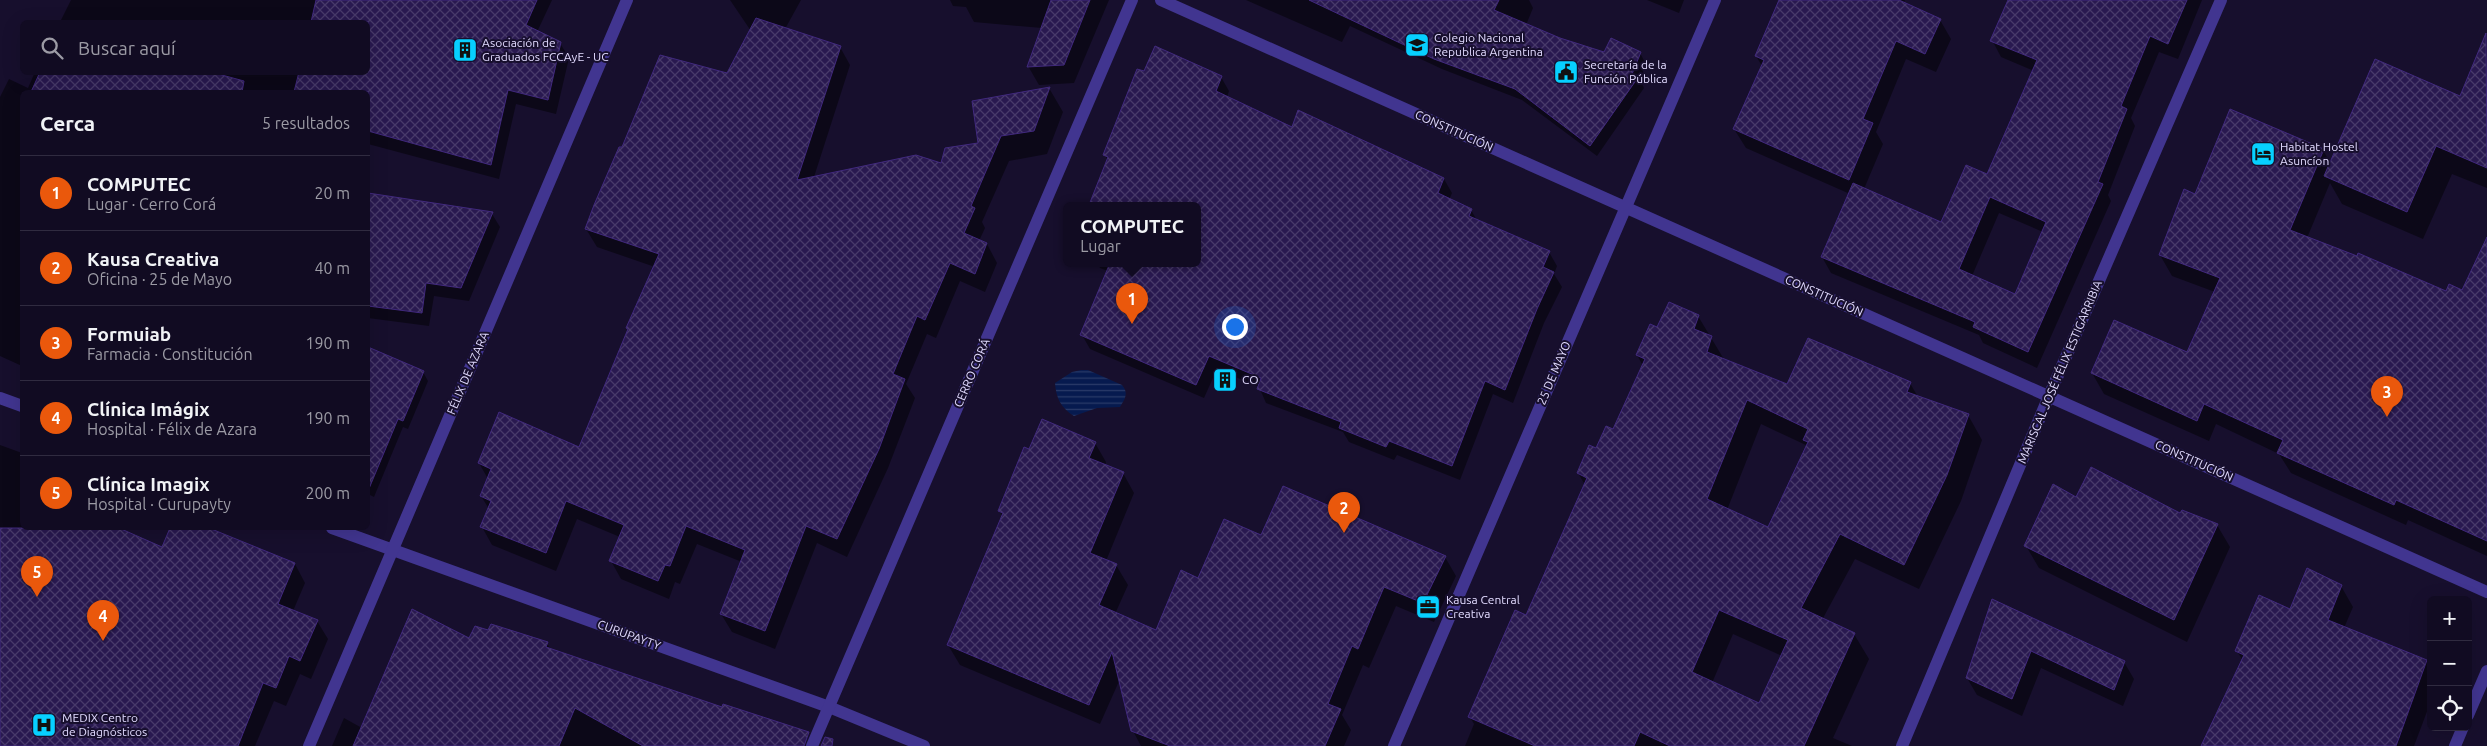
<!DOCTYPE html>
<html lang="es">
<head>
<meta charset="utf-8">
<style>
  body { margin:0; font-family:Ubuntu,sans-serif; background:#1a142a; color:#f1f3f6 }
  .controls { position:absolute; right:15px; bottom:15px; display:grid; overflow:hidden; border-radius:8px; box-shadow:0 5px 20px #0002 }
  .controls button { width:45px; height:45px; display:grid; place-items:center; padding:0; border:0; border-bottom:1px solid #302b40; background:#110b22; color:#f1f3f6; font:25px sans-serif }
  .you { position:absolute; left:1234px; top:326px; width:18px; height:18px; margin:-12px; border:4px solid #fff; border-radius:50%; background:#1a73e8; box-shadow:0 0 0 8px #1a73e833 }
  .badge { display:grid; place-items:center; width:32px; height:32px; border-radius:50%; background:#ea580c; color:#fff; font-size:16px; font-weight:700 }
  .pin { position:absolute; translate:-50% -41px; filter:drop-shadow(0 1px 2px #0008) }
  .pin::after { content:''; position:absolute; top:26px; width:18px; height:15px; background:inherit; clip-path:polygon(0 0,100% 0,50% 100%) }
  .popup { position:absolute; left:1063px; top:202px; width:138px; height:65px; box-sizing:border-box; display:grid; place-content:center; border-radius:8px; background:#110b22; filter:drop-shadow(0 1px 4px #0005); font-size:16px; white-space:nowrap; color:#9c9ba5 }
  .popup b { font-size:19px; color:#f1f3f6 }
  .popup::after { content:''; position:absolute; left:50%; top:100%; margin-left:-10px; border:10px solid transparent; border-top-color:#110b22 }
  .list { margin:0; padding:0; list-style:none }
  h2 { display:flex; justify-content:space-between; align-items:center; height:65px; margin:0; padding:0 20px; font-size:21px }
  h2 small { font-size:16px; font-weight:400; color:#9c9ba5 }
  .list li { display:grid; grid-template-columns:32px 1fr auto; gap:15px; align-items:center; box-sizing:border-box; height:75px; padding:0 20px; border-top:1px solid #302b40 }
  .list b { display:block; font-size:19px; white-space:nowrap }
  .list p { margin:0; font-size:16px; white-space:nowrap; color:#9c9ba5 }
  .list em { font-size:16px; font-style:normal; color:#9c9ba5 }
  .icon { flex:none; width:28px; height:28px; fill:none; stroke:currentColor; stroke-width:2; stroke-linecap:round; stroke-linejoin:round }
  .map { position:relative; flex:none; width:2487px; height:746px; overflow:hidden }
  .search { position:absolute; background:#110b22; box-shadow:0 5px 20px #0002; left:20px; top:20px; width:350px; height:55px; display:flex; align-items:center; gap:12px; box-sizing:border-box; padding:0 18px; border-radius:8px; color:#9c9ba5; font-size:19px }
  .panel { position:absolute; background:#110b22; box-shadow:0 5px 20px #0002; left:20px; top:90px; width:350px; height:440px; border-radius:8px }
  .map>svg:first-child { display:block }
  .water { fill:url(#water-rules) }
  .shadow { fill:#0007; fill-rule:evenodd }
  .building { fill:url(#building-cross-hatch); stroke:#41297e; fill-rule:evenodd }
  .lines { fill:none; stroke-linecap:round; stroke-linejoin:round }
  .minor { stroke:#413590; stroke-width:12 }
  .tertiary { stroke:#413590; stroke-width:12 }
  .labels { text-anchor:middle; stroke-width:4; stroke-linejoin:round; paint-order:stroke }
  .poi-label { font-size:12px; fill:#e2dbff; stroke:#170f2d; text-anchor:start }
  .street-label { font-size:12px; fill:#e2dbff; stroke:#170f2d }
</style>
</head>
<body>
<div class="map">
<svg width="2487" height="746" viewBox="0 0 2487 746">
  <defs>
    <pattern id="water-rules" width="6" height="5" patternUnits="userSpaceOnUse" patternTransform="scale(1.25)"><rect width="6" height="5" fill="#061a4f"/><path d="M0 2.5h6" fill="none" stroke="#2a3b69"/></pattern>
    <pattern id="building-cross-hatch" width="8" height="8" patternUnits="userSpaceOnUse" patternTransform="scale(1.25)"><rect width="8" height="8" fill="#291950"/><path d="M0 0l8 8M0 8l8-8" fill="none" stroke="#483a6a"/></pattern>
  </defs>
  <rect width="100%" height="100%" fill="#170f2d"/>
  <path class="water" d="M1081 370H1088L1122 385C1129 393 1125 399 1120 407L1097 408 1074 416C1061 408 1056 398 1055 383L1072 372Z"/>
  <path class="shadow" d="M71 0H552L537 32 560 43 569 58 556 114 516 104 499 179 368 144V92H22V366L0 356V97L9 79 28 88 35 72H368V22H60Z
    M730 0H801L785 29 840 47 850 65 814 177 942 164 981 144 1049 88 1063 112 1047 154 1009 161 982 222 985 228 979 241 987 244 997 263 985 292 960 281 936 338 927 334 906 384 915 398 888 468 847 557 817 543 775 649 732 632 721 614 742 562 697 544 680 584 675 582 669 599 621 579 611 561 620 537 577 519 556 571 492 545 482 527 489 509 481 496 488 479 479 463 580 448 655 267 597 247 586 229 661 56 728 75 751 31Z
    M950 0H1109L1074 83 1039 85 1028 66 1042 28 974 22 966 7 953 6Z
    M1246 0H1529L1533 8 1526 25 1559 40 1605 54 1640 53 1646 64 1640 80 1644 88 1597 156 1522 100 1442 69 1350 26 1342 42Z
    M1647 0H1684L1679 13Z
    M1781 0H1905L1903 3 1940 20 1951 39 1936 72 1906 59 1876 132 1883 144 1864 189 1942 224 1987 176 2034 71 2001 57 1992 40 2009 0H2202L2178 59 2159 52 2131 118 2135 126 2108 195 2111 201 2037 368 1983 343 1979 335 1831 273 1822 257 1850 194 1746 148 1734 129 1762 66 1756 56ZM1999 213 2043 232 2015 296 1972 276Z
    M2483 45 2487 47V188L2452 174 2423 239 2342 204 2330 183 2307 238 2446 293 2463 292 2487 246V556L2408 520 2406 525 2291 473 2279 454 2216 424 2209 441 2104 394 2092 373 2188 354 2215 292 2172 276 2160 255 2196 195 2323 150 2331 164 2461 97Z
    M1145 73 1221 77 1229 91 1227 97 1292 128 1299 112 1444 179 1452 193 1449 200 1471 210 1478 222 1549 252 1557 266 1554 274 1562 287 1544 323 1513 403 1493 394 1460 480 1397 455 1394 460 1349 442 1343 432 1266 403 1259 387 1217 369 1204 398 1090 349 1082 335 1108 271 1100 268 1097 263H1197V205H1091L1108 161 1105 155Z
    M368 195 492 214 500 227 469 301 434 296 429 326 368 318Z
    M1698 316 1725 361 1788 386 1910 383 1918 397 1968 415 1982 440 1961 501 1919 589 1855 559 1822 620 1854 634 1869 659 1833 738 1852 746H1465L1474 724 1470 717 1527 616 1585 485 1578 473 1614 431 1643 366 1637 355 1658 329ZM1761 424 1808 446 1769 529 1727 510ZM1733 634 1782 656 1759 704 1712 683Z
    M368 348 423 372 428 381 408 429 403 427 374 497 368 494Z
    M1095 443 1106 462 1105 466 1123 473 1134 493 1106 561 1116 565 1128 585 1115 614 1156 631 1198 579 1262 537 1445 557 1456 576 1434 622 1396 606 1369 668 1363 665 1342 715 1351 730 1344 746H1141L1133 731 1120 679 1100 724 960 665 948 645 1003 517 999 511 1030 450Z
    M0 445 22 453V528H116L163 549 172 528H207L295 564 305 583 293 611 317 621 328 639 311 679 300 674 286 706 274 701 255 746H0Z
    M2076 499 2181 515 2217 525 2230 547 2187 642 2039 568 2026 546Z
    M2341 586 2353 607 2344 628 2426 661 2431 669V701L2414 746H2202L2243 661 2237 651 2290 611Z
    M1993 600 2124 662 2134 679 2123 706 2041 668 2022 716 1977 695 1967 678Z
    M489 631 547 643 551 650 782 746H332L344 718 362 728 470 639Z"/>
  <path class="building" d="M316 0H537L526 25 561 42 548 100 508 90 491 165 368 131V92H294L299 72H368V22H311Z
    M1051 0H1090L1064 65 1027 67Z
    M1309 0H1499L1494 10 1560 38 1604 52 1611 38 1641 52 1632 74 1639 76 1590 146 1515 89 1434 59Z
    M1779 0H1899L1941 19 1925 54 1896 41 1863 119 1873 123 1849 180 1733 129 1764 60 1755 56Z
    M2008 0H2187L2168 44 2150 36 2121 106 2127 109 2098 182 2103 184 2028 352 1973 327 1975 322 1821 257 1853 183 1941 222 1966 165 1987 174 2037 60 1990 41ZM1990 197 2046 222 2015 294 1959 269Z
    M756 18 841 46 797 180 916 155 941 163 945 148 978 143 972 101 1050 87 1034 131 1001 136 971 206 975 208 964 233 987 243 975 274 950 263 925 320 917 316 893 374 905 379 879 449 837 539 806 526 765 631 720 614 745 550 686 526 670 566 665 565 658 581 609 561 624 525 566 501 546 553 480 527 491 501 480 496 491 469 478 463 499 412 579 447 628 329 626 328 659 254 585 229 594 205 619 147H622L660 55 727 73Z
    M2486 33 2487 168 2436 146 2407 212 2324 176 2375 59 2460 96Z
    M1155 46 1222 76 1216 91 1292 127 1298 110 1444 178 1438 193 1472 209 1469 216 1550 251 1543 267 1554 272 1537 309 1505 390 1485 381 1452 466 1389 441 1386 447 1339 428 1341 422 1257 389 1261 378 1209 356 1196 385 1080 335 1110 263H1197V205H1089L1108 157 1103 155 1137 69 1144 71Z
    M40 72H211L244 81 242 92H31Z
    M2230 109 2324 149 2290 230 2357 256 2358 253 2446 291 2449 284 2462 290 2487 237V541L2396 500 2394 505 2277 453 2283 440 2204 404 2197 421 2091 373 2114 320 2187 352 2220 278 2159 255 2184 189 2195 194Z
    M368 193 493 212 461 288 426 283 422 313 368 306Z
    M1669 302 1699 315 1694 329 1712 336 1707 352 1787 384 1808 338 1911 382 1907 392 1969 414 1947 475 1904 565 1840 534 1801 608 1855 633 1804 746H1670L1640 732 1634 746H1535L1468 717 1515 610 1526 615 1587 478 1577 473 1589 445 1596 448 1606 426 1613 429 1645 359 1636 355 1650 324 1657 327ZM1747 400 1808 429 1803 440 1808 442 1768 527 1707 499ZM1719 610 1788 640 1759 703 1692 672Z
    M368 347 424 371 403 421 398 419 368 491Z
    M1042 419 1096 442 1089 458 1124 472 1090 553 1117 564 1099 605 1156 630 1181 570 1198 578 1224 519 1261 535 1283 486 1446 556 1423 603 1384 587 1358 649 1352 646 1328 704 1341 709 1325 746H1170L1131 731 1112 652 1089 705 947 645 1003 513 998 511 1024 447 1029 449Z
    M2091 467 2180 513 2182 510 2218 524 2174 620 2024 546 2053 484 2076 497Z
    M0 528H119L162 547 170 528H209L295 563 278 604 318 620 300 661 289 656 276 688 263 683 238 746H0Z
    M2307 568 2342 585 2328 620 2427 660 2396 746H2201L2244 655 2235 651 2259 595 2290 609Z
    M1992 599 2125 661 2114 690 2031 651 2012 699 1966 678Z
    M412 609 469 638 475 626 488 630 491 624 548 642 546 647 722 707 723 704 809 732 804 746H643L575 708 559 746H353Z
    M825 737 833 739 832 746H821Z"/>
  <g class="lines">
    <path class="minor" d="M1161 0 2487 592
      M0 398 22 406
      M332 528 829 707 924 746
      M2468 715 2487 671
      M1394 746 1715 0
      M1902 746 2049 396 2221 0
      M2455 746 2463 727"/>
    <path class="tertiary" d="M309 746 627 0
      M812 746 1132 0"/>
  </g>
  <defs>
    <symbol id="university-square" viewBox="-11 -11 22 22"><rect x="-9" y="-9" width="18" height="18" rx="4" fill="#07d0ff" stroke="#170f2d"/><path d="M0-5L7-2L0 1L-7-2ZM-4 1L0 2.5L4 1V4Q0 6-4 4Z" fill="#111"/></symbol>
    <symbol id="building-square" viewBox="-11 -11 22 22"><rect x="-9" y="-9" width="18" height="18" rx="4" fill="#07d0ff" stroke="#170f2d"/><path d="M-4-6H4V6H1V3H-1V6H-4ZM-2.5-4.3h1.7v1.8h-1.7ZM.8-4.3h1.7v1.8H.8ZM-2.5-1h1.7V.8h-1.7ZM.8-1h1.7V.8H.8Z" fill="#111"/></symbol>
    <symbol id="civic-square" viewBox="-11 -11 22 22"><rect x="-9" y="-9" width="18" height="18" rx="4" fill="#07d0ff" stroke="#170f2d"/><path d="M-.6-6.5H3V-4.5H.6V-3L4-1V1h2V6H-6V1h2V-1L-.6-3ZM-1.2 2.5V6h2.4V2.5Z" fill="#111"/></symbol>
    <symbol id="hotel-square" viewBox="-11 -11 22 22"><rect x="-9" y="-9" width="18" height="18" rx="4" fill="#07d0ff" stroke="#170f2d"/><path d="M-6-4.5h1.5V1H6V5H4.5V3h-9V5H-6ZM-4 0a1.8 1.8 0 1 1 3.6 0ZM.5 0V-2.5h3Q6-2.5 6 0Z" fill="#111"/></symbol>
    <symbol id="office-square" viewBox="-11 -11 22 22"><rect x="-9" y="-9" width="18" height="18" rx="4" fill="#07d0ff" stroke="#170f2d"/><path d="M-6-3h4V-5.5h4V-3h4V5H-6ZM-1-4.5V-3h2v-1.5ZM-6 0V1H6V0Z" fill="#111"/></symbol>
    <symbol id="hospital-square" viewBox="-11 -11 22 22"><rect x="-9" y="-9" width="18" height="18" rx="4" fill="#07d0ff" stroke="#170f2d"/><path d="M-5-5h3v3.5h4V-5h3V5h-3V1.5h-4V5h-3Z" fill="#111"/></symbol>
  </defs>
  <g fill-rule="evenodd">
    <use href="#university-square" x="1403" y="31" width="28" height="28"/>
    <use href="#building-square" x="451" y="36" width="28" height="28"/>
    <use href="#civic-square" x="1552" y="58" width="28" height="28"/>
    <use href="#hotel-square" x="2249" y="140" width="28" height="28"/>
    <use href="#building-square" x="1211" y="366" width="28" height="28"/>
    <use href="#office-square" x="1414" y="593" width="28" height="28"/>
    <use href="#hospital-square" x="30" y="711" width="28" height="28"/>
  </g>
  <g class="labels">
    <g class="poi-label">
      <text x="1434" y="42">Colegio Nacional<tspan x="1434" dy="14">Republica Argentina</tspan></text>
      <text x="482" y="47">Asociación de<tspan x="482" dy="14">Graduados FCCAyE - UC</tspan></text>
      <text x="1584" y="69">Secretaría de la<tspan x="1584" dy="14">Función Pública</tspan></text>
      <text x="2280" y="151">Habitat Hostel<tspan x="2280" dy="14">Asuncíon</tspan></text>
      <text x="1242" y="384">CO</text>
      <text x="1446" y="604">Kausa Central<tspan x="1446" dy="14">Creativa</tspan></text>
      <text x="62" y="722">MEDIX Centro<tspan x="62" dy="14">de Diagnósticos</tspan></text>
    </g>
    <g class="street-label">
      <text transform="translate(1454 131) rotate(24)" y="4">CONSTITUCIÓN</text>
      <text transform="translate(1824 296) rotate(24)" y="4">CONSTITUCIÓN</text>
      <text transform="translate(2060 372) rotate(-67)" y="4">MARISCAL JOSÉ FÉLIX ESTIGARRIBIA</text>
      <text transform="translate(468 373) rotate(-67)" y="4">FÉLIX DE AZARA</text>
      <text transform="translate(972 373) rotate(-67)" y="4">CERRO CORÁ</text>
      <text transform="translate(1554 373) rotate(-67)" y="4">25 DE MAYO</text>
      <text transform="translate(2194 461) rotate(24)" y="4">CONSTITUCIÓN</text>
      <text transform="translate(629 635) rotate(20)" y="4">CURUPAYTY</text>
    </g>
  </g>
</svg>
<div class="controls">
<button>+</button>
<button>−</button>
<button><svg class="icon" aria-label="locate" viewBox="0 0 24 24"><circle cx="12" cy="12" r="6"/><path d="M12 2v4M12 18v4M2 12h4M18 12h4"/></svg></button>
</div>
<div class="you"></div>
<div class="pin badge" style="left:1132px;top:324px">1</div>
<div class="popup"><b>COMPUTEC</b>Lugar</div>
<div class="pin badge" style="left:1344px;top:533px">2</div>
<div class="pin badge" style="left:2387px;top:417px">3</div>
<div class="pin badge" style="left:103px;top:641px">4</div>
<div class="pin badge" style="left:37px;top:597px">5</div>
<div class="search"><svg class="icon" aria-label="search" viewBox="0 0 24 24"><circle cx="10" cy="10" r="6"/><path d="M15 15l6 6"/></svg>Buscar aquí</div>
<section class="panel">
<h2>Cerca<small>5 resultados</small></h2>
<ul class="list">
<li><span class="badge">1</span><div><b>COMPUTEC</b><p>Lugar · Cerro Corá</p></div><em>20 m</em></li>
<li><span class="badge">2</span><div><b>Kausa Creativa</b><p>Oficina · 25 de Mayo</p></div><em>40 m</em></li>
<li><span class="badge">3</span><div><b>Formuiab</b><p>Farmacia · Constitución</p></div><em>190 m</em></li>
<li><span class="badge">4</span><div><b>Clínica Imágix</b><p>Hospital · Félix de Azara</p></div><em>190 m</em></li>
<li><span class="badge">5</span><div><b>Clínica Imagix</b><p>Hospital · Curupayty</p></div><em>200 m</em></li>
</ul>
</section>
</div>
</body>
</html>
